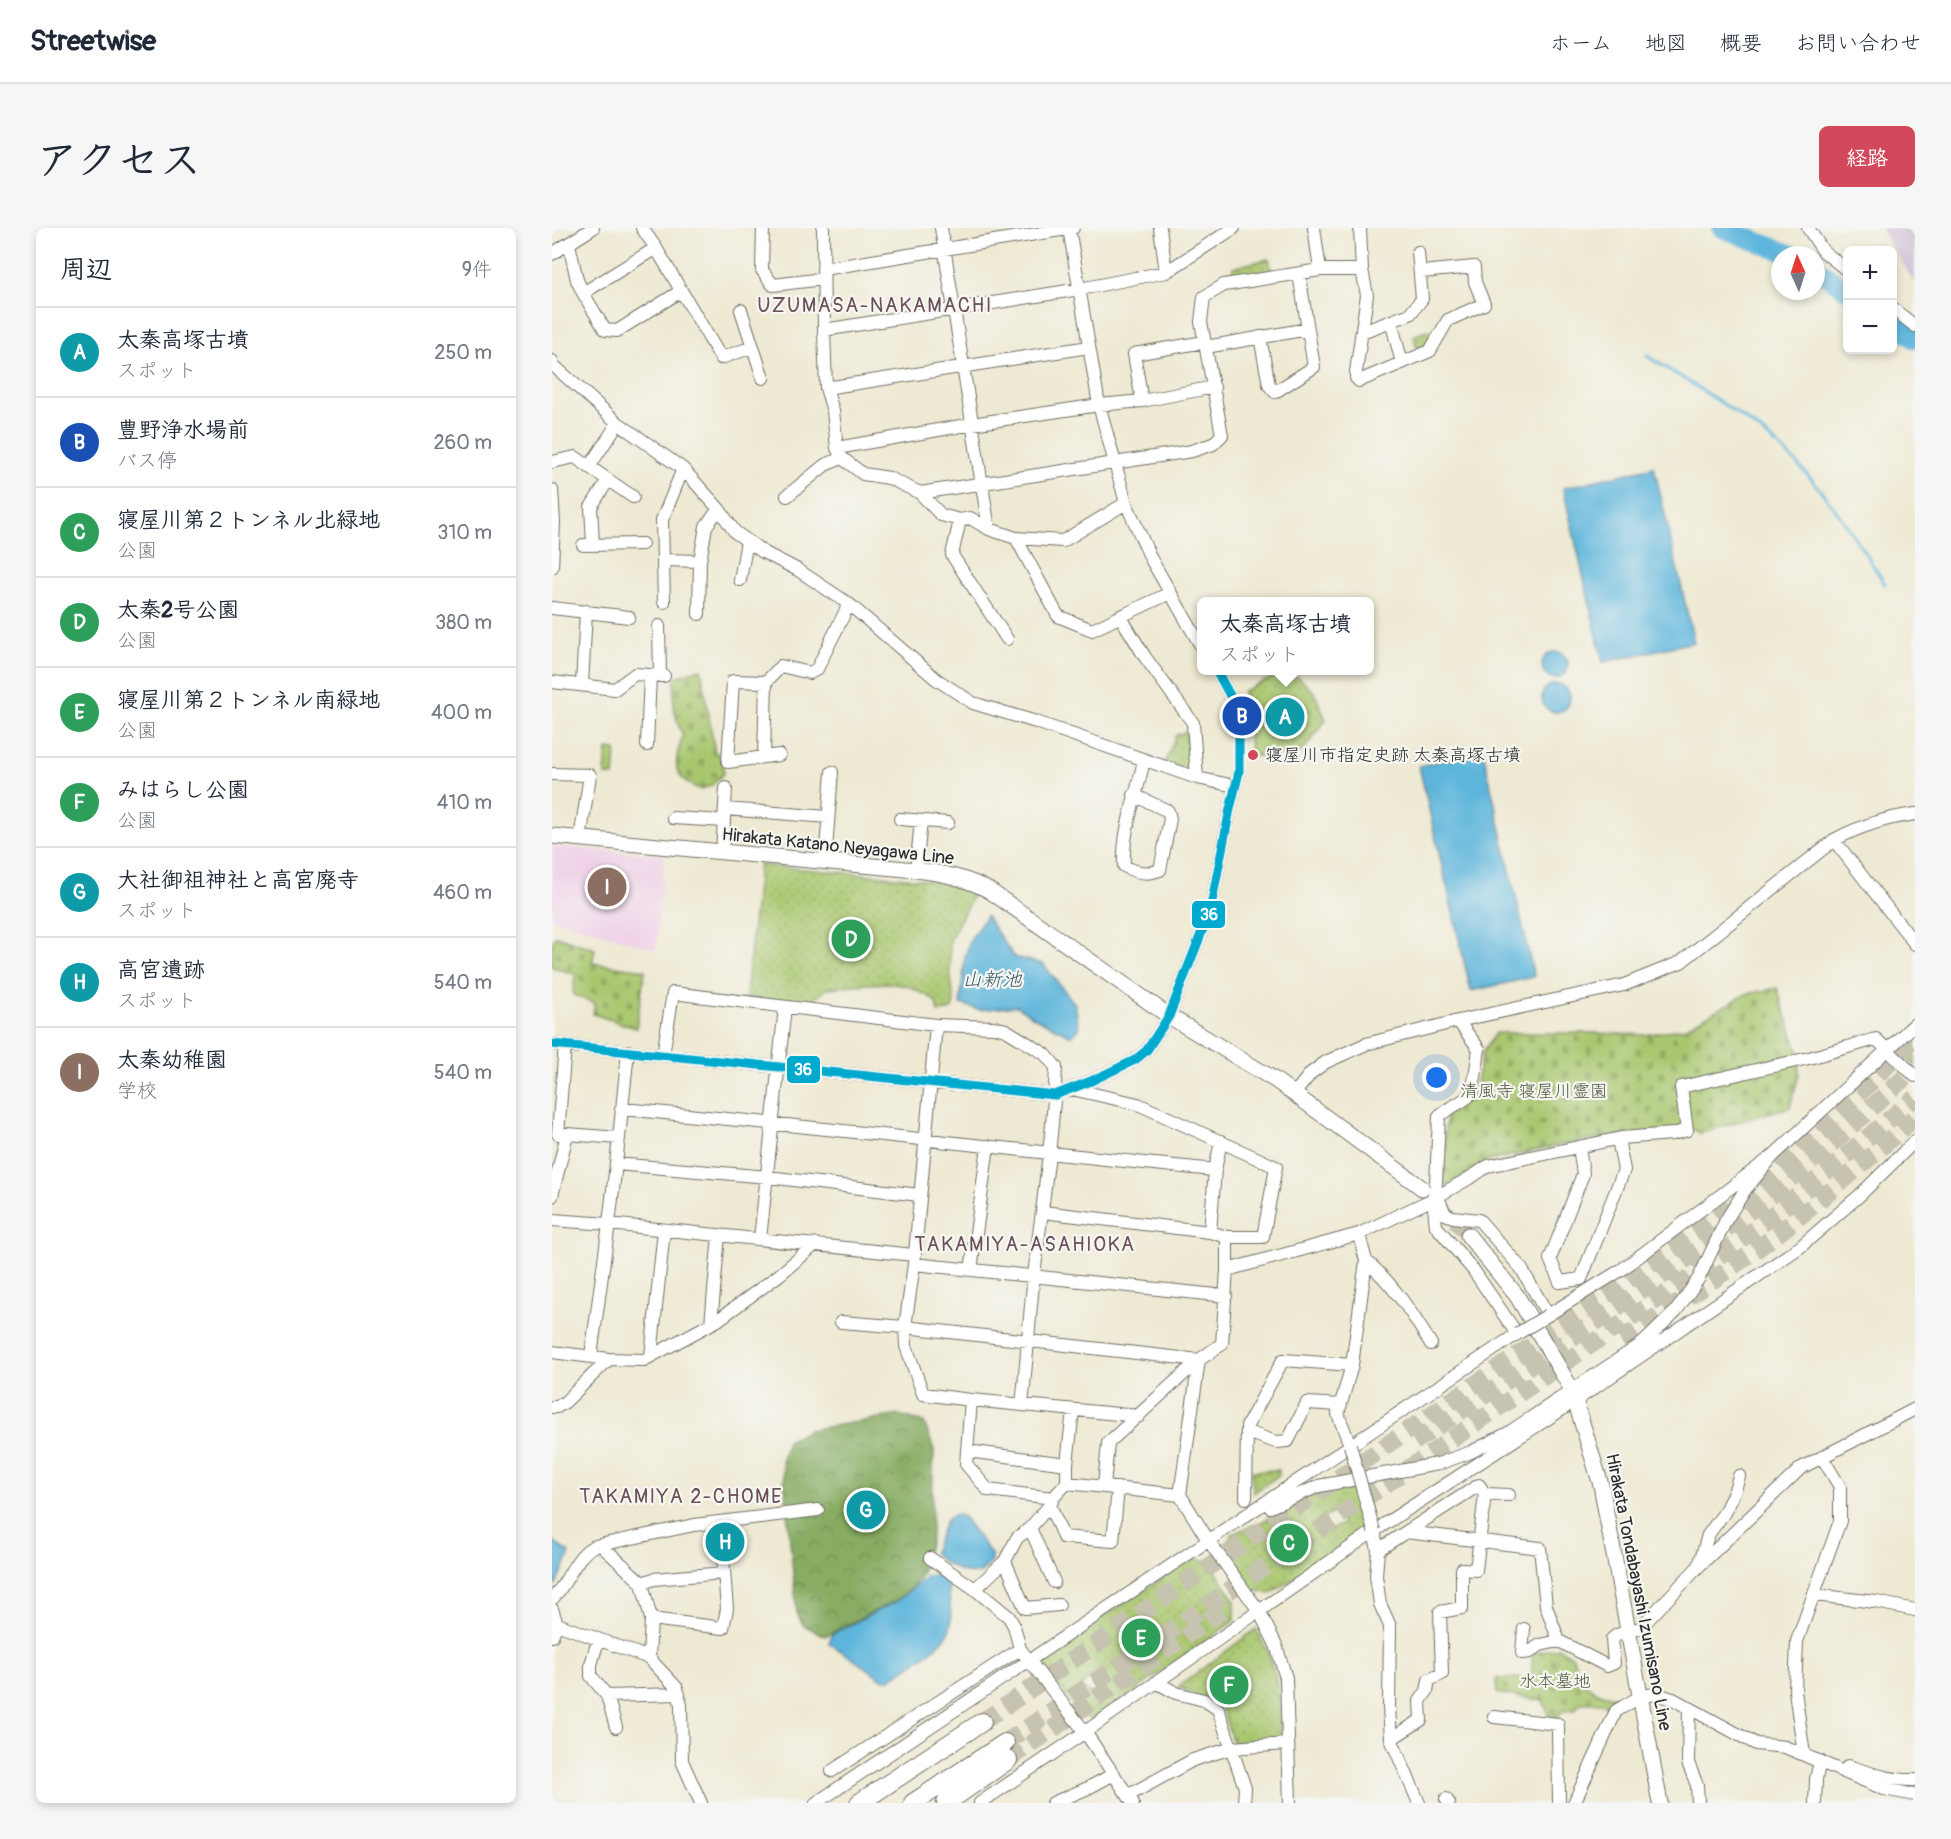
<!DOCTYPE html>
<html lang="ja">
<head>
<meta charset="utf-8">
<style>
  body { margin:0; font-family:Pangolin,"Klee One",sans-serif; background:#f6f6f7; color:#1f2937 }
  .controls { position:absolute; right:18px; top:18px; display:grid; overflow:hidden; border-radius:9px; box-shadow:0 3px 9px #0003 }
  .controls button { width:54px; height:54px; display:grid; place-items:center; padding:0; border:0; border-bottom:2px solid #e0e1e3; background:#fff; color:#1f2937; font:30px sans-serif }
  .compass { position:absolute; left:1219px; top:18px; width:54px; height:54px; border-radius:50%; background:#fff; box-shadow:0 3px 9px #0003; rotate:357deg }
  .you { position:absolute; left:885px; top:850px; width:21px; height:21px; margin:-15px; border:4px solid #fff; border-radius:50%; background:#1a73e8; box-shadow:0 0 0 9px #1a73e833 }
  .badge { display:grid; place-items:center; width:39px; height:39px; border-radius:50%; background:#d1495b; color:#fff; font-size:20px; font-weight:700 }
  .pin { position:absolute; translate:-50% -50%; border:3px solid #fff; box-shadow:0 2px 6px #0006 }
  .popup { position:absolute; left:645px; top:369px; width:177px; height:78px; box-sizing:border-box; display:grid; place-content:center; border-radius:9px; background:#fff; filter:drop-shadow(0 2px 4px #0005); font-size:20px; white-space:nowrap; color:#747a83 }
  .popup b { font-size:22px; color:#1f2937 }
  .popup::after { content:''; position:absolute; left:50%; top:100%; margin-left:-12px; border:12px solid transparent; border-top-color:#fff }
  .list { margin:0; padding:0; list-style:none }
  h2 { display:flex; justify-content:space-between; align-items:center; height:78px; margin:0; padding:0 24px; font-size:26px }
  h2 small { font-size:20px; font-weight:400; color:#747a83 }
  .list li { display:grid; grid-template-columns:39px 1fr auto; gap:18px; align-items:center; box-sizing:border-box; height:90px; padding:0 24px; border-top:2px solid #e0e1e3 }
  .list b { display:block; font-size:22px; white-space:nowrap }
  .list p { margin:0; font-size:20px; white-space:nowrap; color:#747a83 }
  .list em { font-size:20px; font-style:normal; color:#747a83 }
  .map { position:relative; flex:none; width:1363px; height:1575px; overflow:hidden; border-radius:9px }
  header { display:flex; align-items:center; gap:36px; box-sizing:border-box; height:84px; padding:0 30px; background:#fff; border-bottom:2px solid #e0e1e3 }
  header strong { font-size:28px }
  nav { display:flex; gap:33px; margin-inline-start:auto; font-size:21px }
  .intro { display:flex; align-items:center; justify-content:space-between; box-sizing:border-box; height:144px; padding:0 36px }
  h1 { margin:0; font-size:42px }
  .button { padding:15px 27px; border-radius:9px; background:#d1495b; color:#fff; font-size:21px; font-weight:700 }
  main { display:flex; gap:36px; padding:0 36px }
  aside { flex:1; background:#fff; border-radius:9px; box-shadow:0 3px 9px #0003 }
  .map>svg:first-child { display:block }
  .built { fill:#efd0e7 }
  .industrial { fill:#cdbed3 }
  .grass { fill:url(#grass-dots); stroke:#6a794d; stroke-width:1.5; fill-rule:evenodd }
  .forest { fill:url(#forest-crowns); stroke:#596c46; stroke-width:1.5 }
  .cemetery { fill:url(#cemetery-stones); stroke:#6a794d; stroke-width:1.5 }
  .water { fill:#5db5db; stroke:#447083; stroke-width:1.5 }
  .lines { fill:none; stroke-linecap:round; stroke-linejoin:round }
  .stream { stroke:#5db5db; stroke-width:3 }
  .river { stroke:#5db5db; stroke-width:20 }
  .major-tunnel { stroke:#c7c3b1; stroke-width:15; stroke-dasharray:15 8; stroke-linecap:butt }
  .highway-tunnel { stroke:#c7c3b1; stroke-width:18; stroke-dasharray:18 9; stroke-linecap:butt }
  .minor-casing { stroke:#6f6e65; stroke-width:14 }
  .major-casing { stroke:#6f6e65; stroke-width:17 }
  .highway-casing { stroke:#6f6e65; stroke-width:20 }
  .minor { stroke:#fff; stroke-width:12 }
  .major { stroke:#fff; stroke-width:15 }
  .highway { stroke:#fff; stroke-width:18 }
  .minor-bridge-casing { stroke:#6f6e65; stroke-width:14; stroke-linecap:butt }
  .minor-bridge { stroke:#fff; stroke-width:12 }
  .bus-1-casing { stroke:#f6f6f2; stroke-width:14 }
  .bus-1 { stroke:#00a9ce; stroke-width:9 }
  .poi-dot { fill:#d1495b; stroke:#f6f6f2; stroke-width:2 }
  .labels { text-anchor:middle; stroke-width:4.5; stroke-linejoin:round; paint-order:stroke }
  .poi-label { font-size:18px; fill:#2b2b2b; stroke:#f6f6f2; text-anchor:start }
  .street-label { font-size:18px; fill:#2b2b2b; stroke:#f6f6f2 }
  .park-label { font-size:18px; fill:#515a3f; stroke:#f6f6f2 }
  .neighbourhood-label { font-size:20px; letter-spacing:1.5px; fill:#6b5058; stroke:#f6f6f2 }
  .water-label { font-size:20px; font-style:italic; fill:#3c5b69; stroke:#f6f6f2 }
  .line-badge { stroke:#f6f6f2; stroke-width:2 }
  .badge-label { font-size:16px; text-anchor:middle; font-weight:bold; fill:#fff }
</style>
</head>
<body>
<header>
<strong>Streetwise</strong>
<nav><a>ホーム</a><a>地図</a><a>概要</a><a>お問い合わせ</a></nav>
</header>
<div class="intro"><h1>アクセス</h1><a class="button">経路</a></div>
<main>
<aside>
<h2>周辺<small>9件</small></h2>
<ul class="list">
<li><span class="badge" style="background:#0f9aa8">A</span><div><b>太秦高塚古墳</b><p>スポット</p></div><em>250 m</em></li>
<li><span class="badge" style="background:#1a4fb4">B</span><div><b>豊野浄水場前</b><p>バス停</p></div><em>260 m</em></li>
<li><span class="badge" style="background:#2e9e5b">C</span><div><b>寝屋川第２トンネル北緑地</b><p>公園</p></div><em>310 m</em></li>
<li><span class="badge" style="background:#2e9e5b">D</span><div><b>太秦2号公園</b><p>公園</p></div><em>380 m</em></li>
<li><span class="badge" style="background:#2e9e5b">E</span><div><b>寝屋川第２トンネル南緑地</b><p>公園</p></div><em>400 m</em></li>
<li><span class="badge" style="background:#2e9e5b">F</span><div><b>みはらし公園</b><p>公園</p></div><em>410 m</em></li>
<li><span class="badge" style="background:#0f9aa8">G</span><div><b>大社御祖神社と高宮廃寺</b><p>スポット</p></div><em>460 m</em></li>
<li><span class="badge" style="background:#0f9aa8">H</span><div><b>高宮遺跡</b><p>スポット</p></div><em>540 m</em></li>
<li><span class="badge" style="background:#8d6e63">I</span><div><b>太秦幼稚園</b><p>学校</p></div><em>540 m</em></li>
</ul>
</aside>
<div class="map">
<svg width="1363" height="1575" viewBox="0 0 1363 1575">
  <defs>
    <pattern id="grass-dots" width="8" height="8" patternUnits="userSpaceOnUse" patternTransform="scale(1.5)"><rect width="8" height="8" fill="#aac76f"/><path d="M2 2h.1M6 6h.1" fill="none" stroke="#92ab60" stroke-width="1.8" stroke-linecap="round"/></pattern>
    <pattern id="forest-crowns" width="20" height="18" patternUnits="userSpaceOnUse" patternTransform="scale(1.5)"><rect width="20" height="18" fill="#87ac62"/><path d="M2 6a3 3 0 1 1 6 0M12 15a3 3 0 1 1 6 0" fill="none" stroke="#6f8c51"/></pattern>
    <pattern id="cemetery-stones" width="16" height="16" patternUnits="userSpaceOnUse" patternTransform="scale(1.5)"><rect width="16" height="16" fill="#aac76f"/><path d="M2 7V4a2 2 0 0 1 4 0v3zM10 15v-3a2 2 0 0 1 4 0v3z" fill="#92ab60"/></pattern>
  </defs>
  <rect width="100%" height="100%" fill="#f6f6f2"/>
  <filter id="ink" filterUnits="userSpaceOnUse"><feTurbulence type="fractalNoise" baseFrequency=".0167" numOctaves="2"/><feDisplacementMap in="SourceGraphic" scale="12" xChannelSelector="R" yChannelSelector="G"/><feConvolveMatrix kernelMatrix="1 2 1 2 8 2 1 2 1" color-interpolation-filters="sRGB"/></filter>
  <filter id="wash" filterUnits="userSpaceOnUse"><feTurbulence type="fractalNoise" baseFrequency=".008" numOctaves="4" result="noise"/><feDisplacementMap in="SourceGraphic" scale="24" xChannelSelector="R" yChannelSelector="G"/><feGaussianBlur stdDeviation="1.35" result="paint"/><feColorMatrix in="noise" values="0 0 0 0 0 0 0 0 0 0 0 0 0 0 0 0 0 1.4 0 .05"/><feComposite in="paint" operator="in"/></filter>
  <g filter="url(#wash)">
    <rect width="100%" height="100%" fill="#eee9d2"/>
    <path class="built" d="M0 618 112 627 104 722 0 690Z"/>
    <path class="industrial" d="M1330 0H1363V55L1329 2Z"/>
    <path class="grass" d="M717 31 720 44 685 50 681 47V39Z
      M875 102 882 107 873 123 866 125 862 108Z
      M726 447 746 449 762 464 774 492 751 523 740 527 702 528 699 526 691 463Z
      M633 504 640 541 613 535 624 507Z
      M55 521 64 522 62 548 53 547Z
      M207 637 387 653 422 665 398 712V743L402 774 400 781 396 783 386 784 384 775 378 769 356 758 335 755 301 757 276 760 261 772V779L194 769Z
      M1363 799V838L1344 821Z
      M727 1242V1247L701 1265 700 1243Z
      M805 1258C808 1272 818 1292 810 1305L718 1366 702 1362 676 1323 679 1306 708 1295 736 1278 757 1269 785 1261ZM785 1283 791 1296 778 1302 771 1290Z
      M189 1296H190L191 1314 167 1316 165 1298 172 1297 169 1302 177 1309Z
      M641 1330 658 1334 683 1373V1392L542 1492 528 1487 492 1437 493 1427ZM538 1449 549 1459 546 1463 537 1465 529 1459Z
      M704 1401 716 1424 726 1456 729 1509 681 1515 669 1478 626 1459Z"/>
    <path class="forest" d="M347 1187 372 1194 382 1222 379 1308 370 1345 360 1360 345 1372 273 1408 251 1397 245 1385 230 1232 235 1213 257 1202Z"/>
    <path class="cemetery" d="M149 441 163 525 169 527 172 545 160 557 150 562C119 550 121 536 131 508 120 484 121 475 123 449Z
      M4 708 43 721 40 735 93 742 84 800 41 786 43 775 21 767 23 746 0 739V715Z
      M1225 760 1247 826V847L1238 879 1148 905 1139 900 1028 913 936 933 890 960 894 887 921 868 931 823 944 805H1043L1093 807 1133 800 1194 766Z
      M1007 1420 1021 1429C1027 1457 1039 1465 1066 1470L1065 1476 1060 1485 1051 1475H1028L1023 1482 1010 1483 1006 1490 998 1489 991 1473 945 1465 944 1451 979 1450 981 1425Z"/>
    <path class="water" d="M1102 239 1142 414 1051 434 1011 260Z
      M990 437a13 13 0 1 1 26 0a13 13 0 1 1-26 0Z
      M990 470a14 14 0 1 1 28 0a14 14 0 1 1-28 0Z
      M931 523 982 749 919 763 867 538Z
      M434 688 462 729 491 736 523 776 527 801 520 808 485 791 465 778 428 782 408 776 413 729 418 712Z
      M403 1286 411 1289 439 1326V1333L429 1345C414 1349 391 1336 381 1324L394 1292Z
      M0 1313 17 1325V1328L4 1357 0 1358Z
      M387 1346 395 1349C396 1363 401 1388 398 1401 393 1418 354 1440 338 1451L332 1452 277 1415 280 1406 345 1373 375 1348Z"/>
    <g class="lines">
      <path class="stream" d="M1095 128C1141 157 1190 185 1230 221 1272 259 1303 309 1333 356"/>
      <path class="river" d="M1170 0 1240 27
        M1264 41 1296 62
        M1340 92 1363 111"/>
    </g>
  </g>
  <g filter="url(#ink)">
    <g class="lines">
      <path class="major-tunnel" d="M870 960 916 1007"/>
      <path class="highway-tunnel" d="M1068 1112C1126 1075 1184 1039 1238 996 1281 962 1322 926 1363 889
        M862 1214 1042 1095 1130 1034 1215 970 1276 919 1363 840
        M430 1494 1121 1021C1150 999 1182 979 1210 955 1263 909 1315 860 1363 808
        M453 1515 1140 1048 1227 983 1363 870
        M456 1532 678 1377"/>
      <defs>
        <path id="minor" d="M90 0 104 20 169 130 201 119
          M211 0 210 42 221 57 271 51
          M271 0 272 102 274 160 281 183 285 220 290 230 311 246 337 250 368 265 389 287 408 292 418 290 437 301 464 310 511 313 574 275
          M389 0 437 301
          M517 0 547 177 574 275 599 331 649 418
          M608 0 614 44
          M762 0 768 42
          M1256 0 1271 23 1296 43
          M17 16 25 52 31 65 53 102 65 103 129 63
          M0 26 41 0
          M271 41 521 0
          M810 42 815 67 804 144V150L807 153 878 123 896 92 932 76 923 54 922 39 869 44
          M31 65 104 20
          M1340 80 1363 98
          M189 82 211 150
          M839 93 850 135
          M272 102 528 61 614 44 682 0
          M810 104 858 86 870 71 866 24
          M708 109 717 157 723 164 762 139 747 46
          M654 119 756 101
          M0 133 1 137 66 195 131 241 167 281 183 304 211 324 246 342 297 376 384 451 421 475 484 494 645 550 683 558
          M274 160 537 119
          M590 173 582 126 652 114
          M285 220 420 196 547 177 590 173 662 159
          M0 234 23 229 81 269
          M37 239 66 195
          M0 262 2 294
          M368 265 640 223 661 216 670 207 649 94 652 69 672 57 768 42H810L808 0
          M235 268 273 237 290 230
          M408 292 400 327 455 411
          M0 294H2L0 339
          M464 310 506 388 540 402 618 365
          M41 316 39 279 56 252
          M31 317 90 316
          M111 332 148 333
          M188 352 195 313
          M112 374 110 292 131 241
          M0 380 77 389
          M147 386 148 333 154 298 167 281
          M568 388 593 429 641 495 645 550
          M107 398 108 448
          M0 454 63 461 83 446 112 448
          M214 454 181 453 176 534 227 527
          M30 457 34 383
          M95 517 98 447
          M212 528 214 454 229 438 258 445 265 441 297 376
          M0 546 38 547 28 611
          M582 567 616 583 618 591 608 642C595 647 584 645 572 638 570 602 585 567 592 532
          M173 581 276 589
          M121 590 172 593
          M348 591 396 595
          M1282 612 1363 716
          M170 625 174 560
          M273 634 280 544
          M364 642 369 593
          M906 793 927 821C925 832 923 862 916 869 907 876 896 880 887 888L884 956 881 971 921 948 936 938 1069 910 1121 906 1135 902 1129 859 1257 830 1324 811 1363 848
          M384 797 362 1036 353 1099 354 1118 371 1166 419 1172 414 1236 436 1262 501 1270 515 1255 628 1267
          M0 816 503 867 539 853 583 832 595 822 617 788 658 683 678 581 687 544V509L685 489 681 473 664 442
          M111 827 121 765 384 797 442 799 454 802 493 826 504 839C501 909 490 978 482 1048 477 1091 475 1133 470 1176
          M520 861 586 876 724 939 711 1009H675
          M742 866 759 845 774 834 814 816 906 793 1072 757 1129 734 1282 612C1308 598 1333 590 1363 586
          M69 881C267 898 465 923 663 942L658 1004 675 1009V1042
          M6 906 13 817
          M1027 919 1031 946 998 1031 1008 1054 1029 1051 1072 942 1066 911
          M64 936 216 949 367 967
          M663 942 669 913
          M0 968 15 906 67 910 76 823
          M881 971 888 974 893 986 901 989 927 992 969 1040 996 1087 1069 1042 1222 927 1363 796
          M491 984 658 1004
          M0 992 57 996 362 1027
          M208 1011 233 779
          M814 1033C841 1055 861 1087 879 1116
          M362 1036 674 1068
          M419 1042 436 918
          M289 1094 353 1099 647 1132
          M159 1096 167 1007
          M0 1124 57 1131 92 1132 166 1092 227 1047 264 1016
          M39 1128 57 996 67 910
          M99 1128 112 1002
          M419 1172 587 1188
          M0 1179H5L13 1174 57 1131
          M695 1204 724 1214 736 1213 755 1175 788 1177
          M798 1217 786 1186 800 1137 814 1033 807 1006
          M415 1223 515 1236
          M515 1255V1236L521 1182
          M552 1258 556 1215 647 1132
          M694 1270 695 1198 731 1132 800 1137
          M498 1277 511 1309 561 1313 566 1260
          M718 1279 767 1258 886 1236 919 1224 956 1205 1091 1115 1124 1083 1147 1050 1174 992 1193 962 1222 927
          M478 1300 502 1354
          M822 1303 826 1322 824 1348 828 1376 838 1398 837 1479 839 1511 867 1575
          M854 1304 988 1320 994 1378 1007 1413 1055 1438 1062 1435 1060 1411 1065 1407 1088 1400 1146 1339 1249 1240 1363 1181
          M49 1317 90 1355 99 1391 97 1430
          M826 1322 927 1257 933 1266 957 1267
          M378 1330 423 1361 457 1389 462 1398 468 1421 533 1504 581 1575
          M453 1333 473 1380 507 1377
          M1147 1338 1156 1307 1172 1285 1183 1262 1187 1248
          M90 1355 102 1351 172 1345
          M423 1361 453 1333 465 1310 478 1300 498 1277 501 1271
          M1262 1367 1324 1374 1363 1382
          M0 1371C15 1357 24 1325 43 1318L142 1297 266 1282
          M0 1381 5 1396 0 1408
          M99 1391 171 1400 175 1381 170 1317
          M5 1396 97 1430 125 1460 129 1477 130 1533 149 1575
          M972 1401 970 1425 978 1424 988 1417 1007 1413
          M46 1412 39 1437V1448L55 1468 64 1499
          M604 1454 624 1465 652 1472 666 1481 693 1560 692 1575
          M55 1468 127 1466
          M1137 1480 1136 1535 1145 1557 1146 1575
          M942 1489 1006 1496 1007 1575
          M839 1511 869 1492 868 1473 875 1463 877 1452 890 1446 888 1384 910 1380V1341L924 1342 933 1266
          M1252 1527 1243 1463 1245 1413 1288 1293V1259L1270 1229
          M1296 1538C1318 1545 1340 1553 1363 1552
          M280 1543 468 1421
          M577 1567 641 1532 680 1520 735 1516
          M894 1571 897 1575
          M264 1575C499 1420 731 1261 965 1106L922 1043 884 998 881 971
          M428 1575 533 1504 822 1303 1023 1173 1248 1019 1308 967 1363 913
          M501 1575 536 1560 562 1546
          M738 1575 734 1450 724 1417 707 1383 656 1312 628 1267 647 1132 670 1116 675 1042 807 1006 881 971
          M1022 1575 1064 1483 1089 1468 1104 1466 1121 1471 1204 1516 1233 1519 1332 1561 1363 1567
          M1263 1575 1264 1551 1268 1533"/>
        <path id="major" d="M0 608 364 642C391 645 415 650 438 663L617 788 723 852 870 960
          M916 1007 965 1068 1020 1162 1049 1257 1108 1575"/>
        <path id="highway" d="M307 1575 430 1494
          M361 1575 453 1515
          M394 1575 456 1532"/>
      </defs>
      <use href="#minor" class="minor-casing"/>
      <use href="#major" class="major-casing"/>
      <use href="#highway" class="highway-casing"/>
      <use href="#minor" class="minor"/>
      <use href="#major" class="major"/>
      <use href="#highway" class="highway"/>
      <defs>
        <path id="minor-bridge" d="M965 1106 996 1087
          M798 1217 822 1303"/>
      </defs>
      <use href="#minor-bridge" class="minor-bridge-casing"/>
      <use href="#minor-bridge" class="minor-bridge"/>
      <defs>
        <path id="bus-1" d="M0 816 503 867 539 853 583 832 595 822 617 788 658 683 678 581 687 544V509L685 489 681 473 664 442"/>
      </defs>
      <use href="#bus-1" class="bus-1-casing"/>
      <use href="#bus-1" class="bus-1"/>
    </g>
  </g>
  <circle class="poi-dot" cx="701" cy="527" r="6"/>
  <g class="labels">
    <g class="poi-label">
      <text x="713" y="533">寝屋川市指定史跡 太秦高塚古墳</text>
    </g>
    <g class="street-label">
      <text transform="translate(286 618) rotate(6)" y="6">Hirakata Katano Neyagawa Line</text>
      <text transform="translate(1087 1364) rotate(79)" y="6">Hirakata Tondabayashi Izumisano Line</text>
    </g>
    <g class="park-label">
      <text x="982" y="869">清風寺 寝屋川霊園</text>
      <text x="1003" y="1459">水本墓地</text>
    </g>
    <g class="neighbourhood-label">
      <text x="323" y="84">UZUMASA-NAKAMACHI</text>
      <text x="473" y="1023">TAKAMIYA-ASAHIOKA</text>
      <text x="129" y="1275">TAKAMIYA 2-CHOME</text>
    </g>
    <g class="water-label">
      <text x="440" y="758">山新池</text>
    </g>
  </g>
  <g class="line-badge">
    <rect x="639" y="672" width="35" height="29" rx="6" fill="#00a9ce"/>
    <rect x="234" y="827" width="35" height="29" rx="6" fill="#00a9ce"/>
  </g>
  <g class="badge-label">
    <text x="657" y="692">36</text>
    <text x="251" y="847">36</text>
  </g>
</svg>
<div class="controls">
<button>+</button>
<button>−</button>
</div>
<svg class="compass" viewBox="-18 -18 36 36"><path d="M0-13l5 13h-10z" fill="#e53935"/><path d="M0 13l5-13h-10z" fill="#747a83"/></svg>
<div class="you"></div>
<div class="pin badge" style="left:733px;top:489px;background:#0f9aa8">A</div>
<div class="popup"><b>太秦高塚古墳</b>スポット</div>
<div class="pin badge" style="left:690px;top:488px;background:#1a4fb4">B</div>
<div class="pin badge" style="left:737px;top:1315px;background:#2e9e5b">C</div>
<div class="pin badge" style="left:299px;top:711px;background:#2e9e5b">D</div>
<div class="pin badge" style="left:589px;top:1410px;background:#2e9e5b">E</div>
<div class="pin badge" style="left:677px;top:1457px;background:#2e9e5b">F</div>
<div class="pin badge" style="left:314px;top:1282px;background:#0f9aa8">G</div>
<div class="pin badge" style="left:173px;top:1314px;background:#0f9aa8">H</div>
<div class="pin badge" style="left:55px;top:659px;background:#8d6e63">I</div>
</div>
</main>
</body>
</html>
